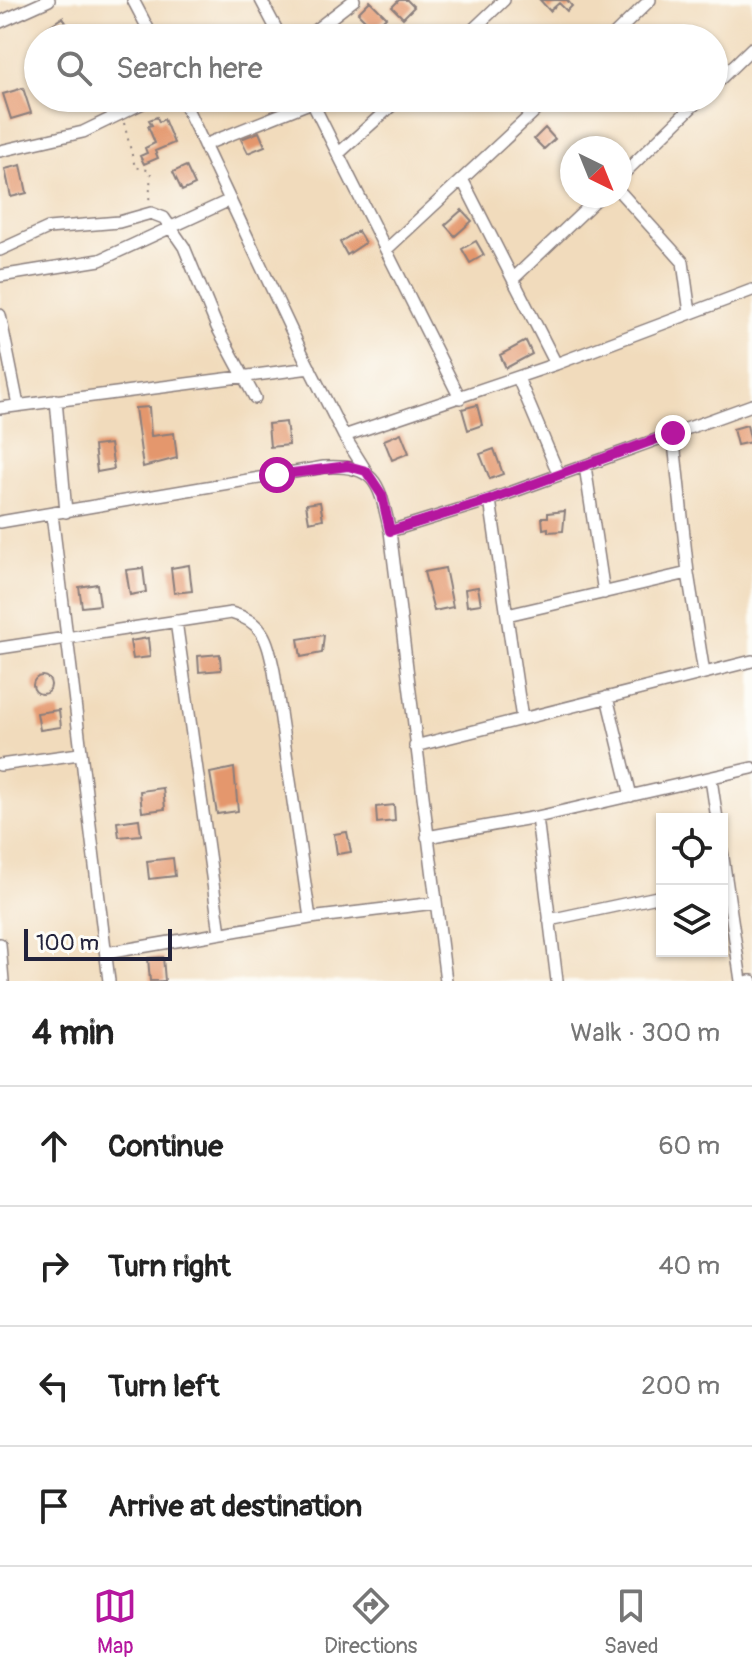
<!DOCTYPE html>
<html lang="en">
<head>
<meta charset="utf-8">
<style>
  body { margin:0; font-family:Pangolin,sans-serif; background:#f2f2f2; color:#222 }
  .controls { position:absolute; right:24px; bottom:24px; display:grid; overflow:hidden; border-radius:0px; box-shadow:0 2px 6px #0004 }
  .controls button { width:72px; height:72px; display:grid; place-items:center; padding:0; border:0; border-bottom:2px solid #e0e0e0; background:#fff; color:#222; font:40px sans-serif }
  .compass { position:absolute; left:560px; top:136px; width:72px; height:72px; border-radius:50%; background:#fff; box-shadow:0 2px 6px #0004; rotate:137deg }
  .scale { position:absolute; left:24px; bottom:20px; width:148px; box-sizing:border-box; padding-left:8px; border:4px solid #22223b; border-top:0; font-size:22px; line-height:28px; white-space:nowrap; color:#22223b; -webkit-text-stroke:6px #fdfcf7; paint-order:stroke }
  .stop { position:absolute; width:24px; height:24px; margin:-18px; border:6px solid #b5179e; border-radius:50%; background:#fff }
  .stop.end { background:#b5179e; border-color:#fff; box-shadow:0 2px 8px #0008 }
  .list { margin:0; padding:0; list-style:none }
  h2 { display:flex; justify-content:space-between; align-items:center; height:104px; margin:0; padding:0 32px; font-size:34px }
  h2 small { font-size:26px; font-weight:400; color:#767676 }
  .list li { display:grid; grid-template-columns:52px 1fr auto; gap:24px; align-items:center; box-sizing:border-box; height:120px; padding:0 32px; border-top:2px solid #e0e0e0 }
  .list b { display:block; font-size:30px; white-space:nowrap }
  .list em { font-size:26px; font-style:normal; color:#767676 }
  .icon { flex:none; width:44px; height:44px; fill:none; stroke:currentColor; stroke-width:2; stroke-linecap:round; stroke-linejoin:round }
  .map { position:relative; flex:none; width:752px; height:981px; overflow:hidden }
  .search { position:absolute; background:#fff; box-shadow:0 2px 6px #0004; left:24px; right:24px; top:24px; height:88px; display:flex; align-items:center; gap:20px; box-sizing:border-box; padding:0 28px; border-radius:44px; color:#767676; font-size:30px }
  .sheet { height:584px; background:#fff }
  nav { display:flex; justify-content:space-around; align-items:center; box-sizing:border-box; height:112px; border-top:2px solid #e0e0e0; background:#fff; font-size:22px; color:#767676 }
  nav a { display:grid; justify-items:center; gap:4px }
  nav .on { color:#b5179e }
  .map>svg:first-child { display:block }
  .building { fill:#e4976d }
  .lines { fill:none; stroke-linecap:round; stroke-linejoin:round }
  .minor-casing { stroke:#8a7e7c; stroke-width:14 }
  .path { stroke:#8a7e7c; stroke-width:2; stroke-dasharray:2 6; stroke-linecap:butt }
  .minor { stroke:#fff; stroke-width:11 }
  .route { stroke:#b5179e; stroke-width:10 }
</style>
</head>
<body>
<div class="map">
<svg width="752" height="981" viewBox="0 0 752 981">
  <rect width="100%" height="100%" fill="#fdfcf7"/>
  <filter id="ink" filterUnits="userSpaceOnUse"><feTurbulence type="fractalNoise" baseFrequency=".0125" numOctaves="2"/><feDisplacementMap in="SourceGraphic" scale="16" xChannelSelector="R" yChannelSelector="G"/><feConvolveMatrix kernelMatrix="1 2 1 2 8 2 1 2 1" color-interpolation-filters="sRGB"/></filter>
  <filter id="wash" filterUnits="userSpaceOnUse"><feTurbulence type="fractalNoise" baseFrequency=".006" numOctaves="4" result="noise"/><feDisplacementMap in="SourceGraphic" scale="32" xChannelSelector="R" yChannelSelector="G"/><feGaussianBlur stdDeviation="1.8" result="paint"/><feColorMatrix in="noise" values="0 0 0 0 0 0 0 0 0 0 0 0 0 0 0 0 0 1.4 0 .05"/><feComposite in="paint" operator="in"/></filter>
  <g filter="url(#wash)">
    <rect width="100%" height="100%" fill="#f1dbbc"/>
    <g id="blocks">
      <path class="building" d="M399 0H407L414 7 403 18 392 7Z
        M540 0H567L572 6 567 11 559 3 550 11Z
        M370 1 386 17 374 29 358 13Z
        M63 17 74 38H54L48 27Z
        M23 88 31 113 11 119 3 94Z
        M157 117 159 122 164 119 174 143 155 151 158 158 144 164 140 156 147 153 145 148 155 143 148 126 152 125 149 120Z
        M545 128 555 139 544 149 534 139Z
        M259 132 265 146 248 153 241 139Z
        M21 165 27 193 11 197 5 169Z
        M186 166 195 185 182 191 173 172Z
        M462 210 472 221 455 236 445 225Z
        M358 231 365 243 347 255 340 242Z
        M476 241 484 255 470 263 462 249Z
        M526 341 532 354 506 368 500 355Z
        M477 405 482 425 468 430 462 409Z
        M149 407 151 436 174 433 177 458 143 467 135 408Z
        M286 422 289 445 270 447 268 424Z
        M747 425 751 442 737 445 733 429Z
        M401 433 409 453 392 460 384 440Z
        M110 444 114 469 97 472 94 446Z
        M494 449 503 474 490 479 480 454Z
        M320 502 323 519 309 522 306 504Z
        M565 511 563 531 548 532V528L543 529 542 517H548V513Z
        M189 565 192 591 174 593 171 568Z
        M143 568 146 592 130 595 126 570Z
        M445 568 453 607 434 611 424 572Z
        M97 584 100 605 82 607 79 587Z
        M478 587 481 604 467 606 465 589Z
        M324 635 322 653 301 657 298 639Z
        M148 638 150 657 133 659 130 641Z
        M220 654 221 670 199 672 198 656Z
        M33 685a9 9 0 1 1 18 0a9 9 0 1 1-18 0Z
        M59 710 61 727 40 730 37 713Z
        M234 768 238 811 217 814 210 773Z
        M163 788 165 809 142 812 140 791Z
        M394 805 395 821 377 823 376 807Z
        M139 819 141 835 119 837 117 822Z
        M347 832 351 852 337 854 334 834Z
        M173 858 175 876 149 879 147 861Z
        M163 957 165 981H150L148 958Z"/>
    </g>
  </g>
  <g filter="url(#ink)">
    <use href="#blocks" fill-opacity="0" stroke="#8a7e7c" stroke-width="2"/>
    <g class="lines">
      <defs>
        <path id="minor" d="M133 0 153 38
          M261 0 281 38
          M0 22 49 0
          M305 38 354 0
          M464 38 504 0
          M611 38 650 0
          M714 85 752 48
          M182 98 303 355 344 436 366 471
          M310 98 460 398
          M204 145 312 102
          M0 151 83 132 153 98
          M338 154 400 98
          M620 177 701 98
          M462 179 556 364
          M620 192 683 262 690 313
          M387 249 549 98
          M0 250 48 228 119 222 151 213 164 218 184 247 217 327 255 398
          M0 276 100 260 230 200
          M513 279 600 196
          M0 315 18 405
          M518 378 559 475
          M56 400 66 512
          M0 408 310 368
          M673 433 688 573 704 673
          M344 436 556 364 752 290
          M585 466 604 593
          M490 500 522 719
          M52 514 109 981
          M0 522 324 467C378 464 379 485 390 531L446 981
          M390 531 490 500 752 405
          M507 615 688 573
          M176 621 220 933
          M0 648 231 613C264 622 267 639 274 671L310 918
          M607 697 631 796
          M415 746 752 661
          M0 765 79 754
          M711 779 717 819
          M537 817 557 981
          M427 837 537 817 752 768
          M722 851 741 981
          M549 920 662 896
          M0 944 3 981
          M106 953 310 918 435 903
          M749 981H752"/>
      </defs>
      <use href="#minor" class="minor-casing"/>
      <path class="path" d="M124 123 135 167 151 171 149 203"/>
      <use href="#minor" class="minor"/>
    </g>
  </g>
  <g class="lines" filter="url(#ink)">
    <path class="route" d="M277 475 348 466 366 471 382 495 390 531 490 500 673 433"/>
  </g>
</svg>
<div class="controls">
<button><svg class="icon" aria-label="locate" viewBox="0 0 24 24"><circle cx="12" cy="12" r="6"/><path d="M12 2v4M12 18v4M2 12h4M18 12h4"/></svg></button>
<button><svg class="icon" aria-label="layers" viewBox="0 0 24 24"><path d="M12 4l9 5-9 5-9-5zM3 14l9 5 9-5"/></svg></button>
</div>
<svg class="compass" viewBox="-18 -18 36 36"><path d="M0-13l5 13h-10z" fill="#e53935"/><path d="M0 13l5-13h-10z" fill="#767676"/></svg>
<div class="scale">100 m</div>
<div class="stop" style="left:277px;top:475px"></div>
<div class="stop end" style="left:673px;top:433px"></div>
<div class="search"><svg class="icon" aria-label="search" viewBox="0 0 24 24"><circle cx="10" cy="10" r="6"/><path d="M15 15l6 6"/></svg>Search here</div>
</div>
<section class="sheet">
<h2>4 min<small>Walk · 300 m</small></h2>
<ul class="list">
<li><svg class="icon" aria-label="ahead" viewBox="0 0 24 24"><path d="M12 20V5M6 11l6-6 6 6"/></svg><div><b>Continue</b></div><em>60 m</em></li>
<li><svg class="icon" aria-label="right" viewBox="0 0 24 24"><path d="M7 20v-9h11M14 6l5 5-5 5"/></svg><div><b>Turn right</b></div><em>40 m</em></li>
<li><svg class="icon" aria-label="left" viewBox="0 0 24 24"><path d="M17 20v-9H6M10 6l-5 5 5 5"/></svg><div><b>Turn left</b></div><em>200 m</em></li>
<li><svg class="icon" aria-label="arrive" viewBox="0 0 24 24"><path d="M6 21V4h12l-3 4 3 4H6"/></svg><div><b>Arrive at destination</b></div></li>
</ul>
</section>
<nav>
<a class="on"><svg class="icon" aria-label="map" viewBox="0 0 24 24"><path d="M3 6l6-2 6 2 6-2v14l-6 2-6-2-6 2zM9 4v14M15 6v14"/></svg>Map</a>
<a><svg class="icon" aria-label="directions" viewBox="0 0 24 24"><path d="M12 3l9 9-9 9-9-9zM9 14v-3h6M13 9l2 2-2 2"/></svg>Directions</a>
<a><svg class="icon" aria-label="saved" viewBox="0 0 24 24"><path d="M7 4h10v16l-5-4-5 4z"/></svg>Saved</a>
</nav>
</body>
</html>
